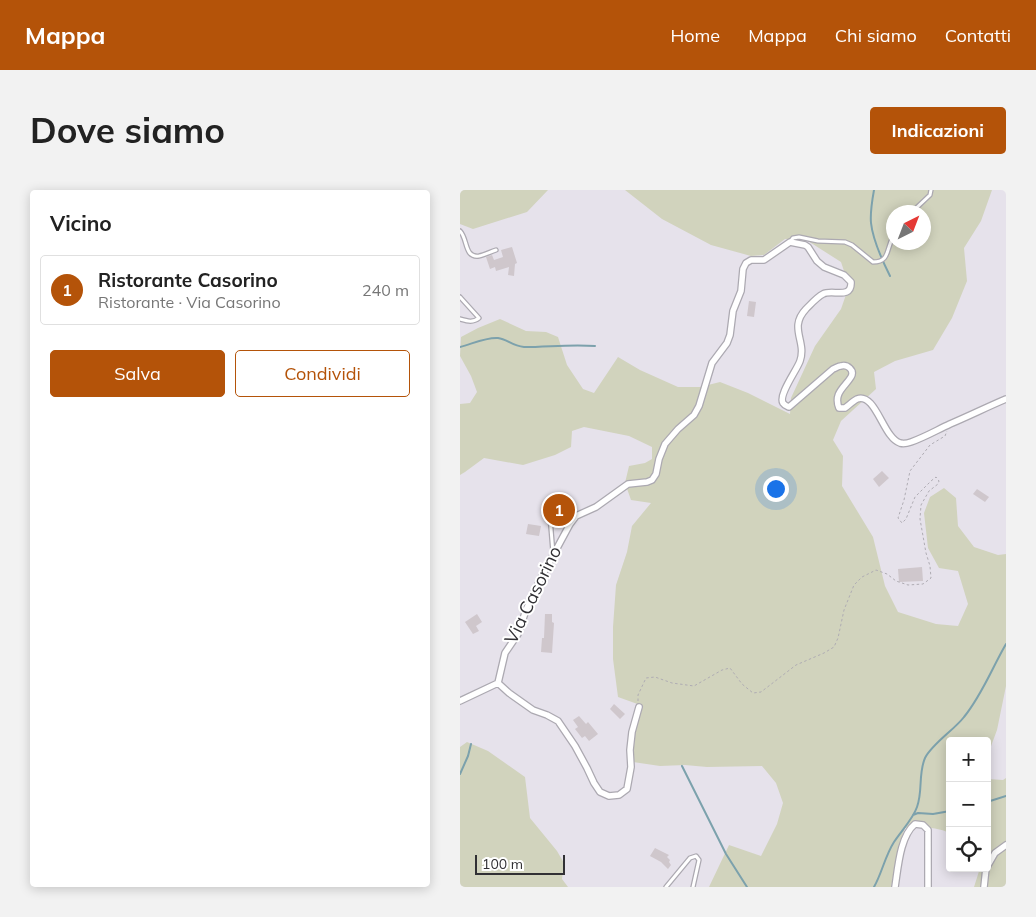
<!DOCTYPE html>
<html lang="it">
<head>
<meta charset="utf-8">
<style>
  body { margin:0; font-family:Mulish,sans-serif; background:#f2f2f2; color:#222 }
  .controls { position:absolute; right:15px; bottom:15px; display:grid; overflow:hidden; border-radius:5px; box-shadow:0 2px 12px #0003 }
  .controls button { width:45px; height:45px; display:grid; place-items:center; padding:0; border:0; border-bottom:1px solid #e0e0e0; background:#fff; color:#222; font:25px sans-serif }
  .compass { position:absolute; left:426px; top:15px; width:45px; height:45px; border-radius:50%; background:#fff; box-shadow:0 2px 12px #0003; rotate:42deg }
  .scale { position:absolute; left:15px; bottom:12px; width:90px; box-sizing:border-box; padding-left:5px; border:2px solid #313034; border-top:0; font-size:14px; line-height:18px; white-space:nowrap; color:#313034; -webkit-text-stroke:4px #fff; paint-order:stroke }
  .you { position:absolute; left:315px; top:298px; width:18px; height:18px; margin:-12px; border:4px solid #fff; border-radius:50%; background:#1a73e8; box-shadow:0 0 0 8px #1a73e833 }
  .badge { display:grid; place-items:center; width:32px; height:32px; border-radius:50%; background:#b45309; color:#fff; font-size:16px; font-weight:700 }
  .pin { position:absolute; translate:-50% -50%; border:2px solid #fff; box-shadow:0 1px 5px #0006 }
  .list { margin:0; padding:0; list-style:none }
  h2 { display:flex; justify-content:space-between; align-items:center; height:65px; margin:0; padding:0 20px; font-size:21px }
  h2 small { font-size:16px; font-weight:400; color:#767676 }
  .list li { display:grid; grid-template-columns:32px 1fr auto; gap:15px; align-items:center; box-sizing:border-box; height:70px; margin:0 10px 10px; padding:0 10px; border:1px solid #e0e0e0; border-radius:5px }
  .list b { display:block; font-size:19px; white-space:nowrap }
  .list p { margin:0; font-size:16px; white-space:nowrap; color:#767676 }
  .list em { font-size:16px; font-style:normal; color:#767676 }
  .actions { display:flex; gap:10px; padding:15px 20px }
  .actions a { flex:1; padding:11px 0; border:1px solid #b45309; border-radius:5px; text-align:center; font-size:18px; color:#b45309 }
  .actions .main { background:#b45309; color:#fff }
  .icon { flex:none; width:28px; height:28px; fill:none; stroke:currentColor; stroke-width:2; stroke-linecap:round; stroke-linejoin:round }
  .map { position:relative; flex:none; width:546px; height:697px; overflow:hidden; border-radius:5px }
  header { display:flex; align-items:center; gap:30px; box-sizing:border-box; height:70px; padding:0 25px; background:#b45309; color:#fff }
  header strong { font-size:24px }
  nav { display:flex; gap:28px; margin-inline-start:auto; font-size:18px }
  .intro { display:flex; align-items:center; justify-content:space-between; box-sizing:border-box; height:120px; padding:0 30px }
  h1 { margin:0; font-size:35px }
  .button { padding:12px 22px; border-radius:5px; background:#b45309; color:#fff; font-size:18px; font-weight:700 }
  main { display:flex; gap:30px; padding:0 30px }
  aside { flex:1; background:#fff; border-radius:5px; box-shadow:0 2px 12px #0003 }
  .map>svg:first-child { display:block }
  .green { fill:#d1d3bd; fill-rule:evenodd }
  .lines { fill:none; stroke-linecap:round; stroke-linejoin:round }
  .stream { stroke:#7ca1ac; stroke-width:2 }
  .building { fill:#cfc7cc }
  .service-casing { stroke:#aca9b1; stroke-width:5.5 }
  .minor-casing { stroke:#aca9b1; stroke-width:8 }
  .path { stroke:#afacb3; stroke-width:1; stroke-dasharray:2.5 2.5; stroke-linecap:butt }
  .service { stroke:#fff; stroke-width:3 }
  .minor { stroke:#fff; stroke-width:5.5 }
  .labels { text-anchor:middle; stroke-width:4; stroke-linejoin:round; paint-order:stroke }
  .street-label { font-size:18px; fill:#313034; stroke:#fff }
</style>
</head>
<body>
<header>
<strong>Mappa</strong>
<nav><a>Home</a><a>Mappa</a><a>Chi siamo</a><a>Contatti</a></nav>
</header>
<div class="intro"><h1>Dove siamo</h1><a class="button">Indicazioni</a></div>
<main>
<aside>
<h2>Vicino<small></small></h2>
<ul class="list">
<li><span class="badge">1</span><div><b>Ristorante Casorino</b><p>Ristorante · Via Casorino</p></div><em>240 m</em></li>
</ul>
<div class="actions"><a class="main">Salva</a><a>Condividi</a></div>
</aside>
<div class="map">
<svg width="546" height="697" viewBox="0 0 546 697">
  <rect width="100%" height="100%" fill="#e6e2eb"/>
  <path class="green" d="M0 0H88L67 22 13 39 0 34Z
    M165 0H532L521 31 504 58 507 91 492 128 473 160 435 171 414 182 416 199 381 231 373 250 383 266 382 296 413 347 425 396 438 422 476 434 498 436 508 414 498 381 479 378 468 358 464 323 470 307 484 298 496 308 498 336 514 357 538 365 546 364V496L537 540 527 567V551H490V643C476 637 461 636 445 638L440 653 431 697H249L269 655 301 666 317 634 323 613 316 593 302 576 247 577 225 575 200 576 173 572 175 541 183 516 158 507 153 469V437L156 395 167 362 172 336 191 313 171 310 165 293 169 276 185 273 192 269V257L169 246 124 237 112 241 111 257 95 265 63 275 24 268 5 282 0 285V214L10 213 17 202 11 186 0 166 1 147 18 138 40 129 66 141 86 142 98 147 107 175 123 199 134 203 158 167 180 180 218 197H240L260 192 288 203 330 224 331 208 355 156 381 119 389 96 381 72 348 51 325 49 304 65 291 66 251 55 202 29ZM433 22H463V52H433Z
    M7 552 28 561 65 587 70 628 97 661 104 673 102 689 108 697H0V557Z
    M527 585 528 589 543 590 546 588V697H514L520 678H527Z"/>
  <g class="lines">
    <path class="stream" d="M414 0C412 11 410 22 411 33 413 51 422 70 430 86
      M0 157C12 154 26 147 38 148 47 149 52 156 64 157 88 157 111 154 135 156
      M222 576 266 664 287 697
      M0 584 8 566 11 554
      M527 612 546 606
      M453 625 458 623 473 624 490 621
      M414 697C422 683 425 666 434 652 441 641 453 629 457 617 463 601 458 584 465 568 472 554 494 540 504 527 522 505 532 478 546 454"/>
  </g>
  <path class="building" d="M52 57 57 73 55 74 54 86 48 85 49 77 36 81 35 77 30 79 26 67 32 65 34 70 43 67 41 60Z
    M289 111 296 112 294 127 287 126Z
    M422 281 429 288 419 297 413 289Z
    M517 299 529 307 525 312 513 304Z
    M101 309 107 312 100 324 91 318 94 313 98 315Z
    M68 334 81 336 79 346 66 344Z
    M462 377 463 391 439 392 438 379Z
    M17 424 22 432 16 436 19 441 13 444 5 432Z
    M85 424H92V432L94 433 92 463 81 462 82 448H84Z
    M154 514 165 524 160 529 150 519Z
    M119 526 126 534 128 532 138 544 129 551 125 546 122 548 115 539 118 537 113 530Z
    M195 658 209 665 207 667 210 670 209 672 211 675 208 679 201 672 190 666Z"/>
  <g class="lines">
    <defs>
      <path id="service" d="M452 22 470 5 471 0
        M0 41C8 49 4 68 19 66 24 65 30 62 36 60
        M330 52 333 48 339 47 358 51 385 52 392 55 413 72C430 72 426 59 433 47
        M0 107 19 128C13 133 7 131 0 129
        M90 327 93 363
        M206 697 230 668 236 666 239 670 233 697"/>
      <path id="minor" d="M38 493 49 503 73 520 87 525 98 531 115 556 127 578 134 593 140 602 149 606 159 605 167 599 171 577 170 560 172 542 179 517
        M0 511 38 493 45 463 58 444 66 420 83 384 110 334 116 326 136 317 168 294 187 292 192 290 196 284 199 269 205 254 218 239 234 225 239 216 252 173 267 153 270 145 273 121 281 101 283 79 286 73 291 70H304L330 52 345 55 348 57 357 71 364 77 384 85 391 92C392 110 372 99 363 104 357 107 351 114 346 119 328 138 347 151 340 171 337 180 318 205 323 213 325 216 326 216 329 217L373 179C376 178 378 176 381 176 387 174 395 180 391 187 385 197 373 203 379 218H385C389 215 393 211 397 209 416 202 423 248 440 253 444 254 448 253 451 252 465 247 477 240 490 234 509 226 527 217 546 209
        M527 677 535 663 546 655
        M435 697C438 678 440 646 455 634L463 635 468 640V697
        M524 697 526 678"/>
    </defs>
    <use href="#service" class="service-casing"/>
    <use href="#minor" class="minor-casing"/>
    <path class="path" d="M178 511V505L186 488 195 487 212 493 234 496 262 480 270 478 282 494 293 503 301 502 336 475 364 463 374 457 378 448 384 420 394 395 402 387 416 380 427 384 436 391 448 395 463 394 471 388 470 376 466 363 460 329 461 315 469 301 478 294 479 291 476 287 471 291 455 307 446 329 442 333 438 328 444 310 450 281 470 255 485 246 487 241"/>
    <use href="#service" class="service"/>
    <use href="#minor" class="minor"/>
  </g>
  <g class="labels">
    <g class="street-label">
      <text transform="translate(73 405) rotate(-64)" y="6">Via Casorino</text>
    </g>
  </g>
</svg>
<div class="controls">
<button>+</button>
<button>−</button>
<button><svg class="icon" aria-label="locate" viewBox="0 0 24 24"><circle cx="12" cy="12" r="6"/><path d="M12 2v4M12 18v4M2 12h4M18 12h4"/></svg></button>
</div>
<svg class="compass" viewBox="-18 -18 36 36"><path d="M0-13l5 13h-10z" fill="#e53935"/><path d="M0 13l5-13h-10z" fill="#767676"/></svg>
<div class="scale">100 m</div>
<div class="you"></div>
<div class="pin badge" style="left:99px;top:320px">1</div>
</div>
</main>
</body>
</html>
